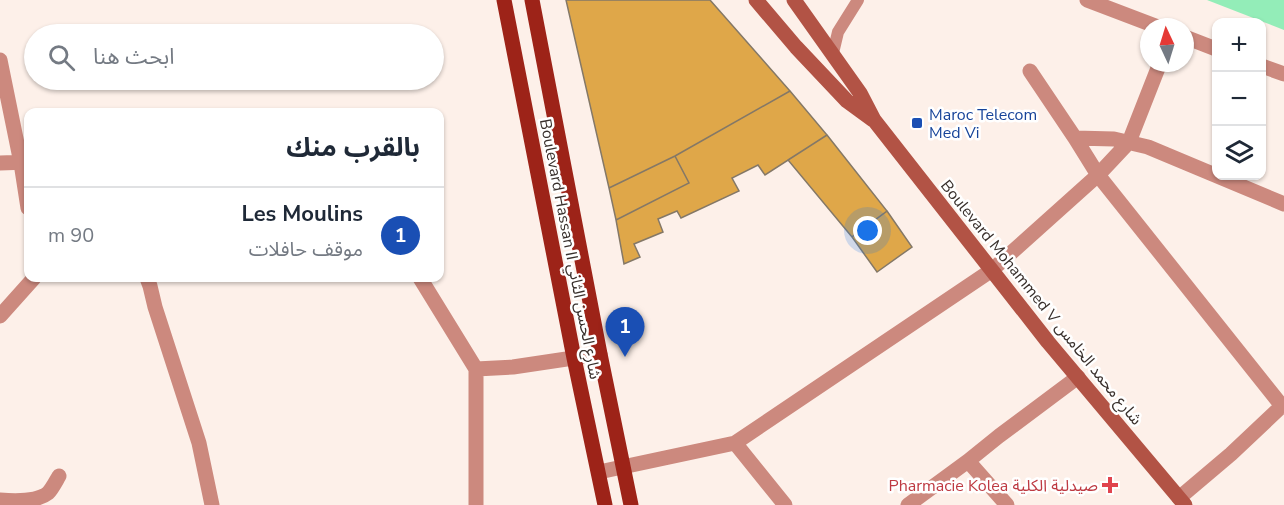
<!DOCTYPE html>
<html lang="ar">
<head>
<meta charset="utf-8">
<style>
  body { margin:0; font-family:"Nunito Sans","Noto Sans Arabic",sans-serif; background:#f6f6f7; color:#1f2937; direction:rtl }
  .controls { position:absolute; right:18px; top:18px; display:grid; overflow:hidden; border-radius:12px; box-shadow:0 2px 4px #0004 }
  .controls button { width:54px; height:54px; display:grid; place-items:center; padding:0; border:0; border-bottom:2px solid #e0e1e3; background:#fff; color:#1f2937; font:30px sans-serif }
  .compass { position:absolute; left:1140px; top:18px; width:54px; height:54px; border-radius:50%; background:#fff; box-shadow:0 2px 4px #0004; rotate:356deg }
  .you { position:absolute; left:868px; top:231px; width:21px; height:21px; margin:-15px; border:4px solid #fff; border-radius:50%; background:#1a73e8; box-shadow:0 0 0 9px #1a73e833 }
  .badge { display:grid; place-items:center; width:39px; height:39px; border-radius:50%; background:#d93025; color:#fff; font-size:20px; font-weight:700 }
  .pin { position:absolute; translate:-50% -50px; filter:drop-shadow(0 2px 3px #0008) }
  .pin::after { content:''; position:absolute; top:32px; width:21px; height:18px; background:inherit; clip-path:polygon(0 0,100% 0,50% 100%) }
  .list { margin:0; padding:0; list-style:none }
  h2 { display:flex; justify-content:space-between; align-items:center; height:78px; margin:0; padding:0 24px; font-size:26px }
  h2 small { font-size:20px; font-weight:400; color:#747a83 }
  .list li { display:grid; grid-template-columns:39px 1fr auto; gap:18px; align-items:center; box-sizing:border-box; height:96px; padding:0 24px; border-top:2px solid #e0e1e3 }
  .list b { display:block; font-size:22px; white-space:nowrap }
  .list p { margin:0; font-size:20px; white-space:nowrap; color:#747a83 }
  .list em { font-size:20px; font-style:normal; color:#747a83 }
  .icon { flex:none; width:33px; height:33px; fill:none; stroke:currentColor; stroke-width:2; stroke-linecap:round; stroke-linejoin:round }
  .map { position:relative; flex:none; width:1284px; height:505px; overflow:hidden; direction:ltr }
  .search { position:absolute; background:#fff; box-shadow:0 2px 4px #0004; left:24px; top:24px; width:420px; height:66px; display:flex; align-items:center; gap:15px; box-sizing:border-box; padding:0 21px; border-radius:33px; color:#747a83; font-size:22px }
  .panel { position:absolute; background:#fff; box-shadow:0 2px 4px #0004; left:24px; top:108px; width:420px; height:174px; border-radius:12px; direction:rtl }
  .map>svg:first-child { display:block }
  .green { fill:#93edb8 }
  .building { fill:#dfa749; stroke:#847867; stroke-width:1.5 }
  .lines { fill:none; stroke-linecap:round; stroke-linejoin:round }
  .lane { stroke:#cc897e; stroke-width:12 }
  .street { stroke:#cc897e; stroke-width:15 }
  .secondary { stroke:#b25345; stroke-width:15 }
  .primary { stroke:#9d2318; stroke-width:15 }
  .transit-dot { fill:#1a4fb4; stroke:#fff; stroke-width:2 }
  .health-dot { fill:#e0444e; stroke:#fff; stroke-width:2 }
  .labels { text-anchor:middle; stroke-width:5; stroke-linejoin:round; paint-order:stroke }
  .transit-label { font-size:16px; fill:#164399; stroke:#fff; text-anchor:start }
  .street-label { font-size:16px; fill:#39302c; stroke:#fff }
  .health-label { font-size:16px; fill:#be3a42; stroke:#fff; text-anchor:end }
</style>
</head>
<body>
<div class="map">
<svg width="1284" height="505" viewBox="0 0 1284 505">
  <rect width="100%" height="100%" fill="#fdf0e9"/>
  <path class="green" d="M1207 0H1284V30Z"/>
  <path class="building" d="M566 0H710L790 91 675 156 609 188Z
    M790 91 827 135 765 175 758 165 732 178 739 191 681 218 677 211 658 219 663 232 634 244 640 257 624 264 616 220 689 183 675 156Z
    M827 135 887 211 852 237 788 160Z
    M675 156 689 183 616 220 609 188Z
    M887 211 912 247 877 272 852 237Z"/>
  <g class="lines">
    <path class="lane" d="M833 53 838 32 858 0"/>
    <path class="street" d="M1087 0 1158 27
      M1185 37 1216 49
      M0 60 21 163 28 208
      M1262 66 1284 74
      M1030 71 1075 138 1098 175 1282 406
      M1075 138 1114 139 1148 147 1284 204
      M0 163 28 162
      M147 278 150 286 155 307 199 443 212 505
      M420 278 476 369 513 367 600 354
      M0 316 34 278
      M476 369V505
      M735 443 785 505
      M968 461 999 436 1078 377
      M599 472 735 443 992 270 1098 175 1129 142 1160 63
      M1179 498 1231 454 1284 404
      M0 500C13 501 37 502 48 493 52 489 56 481 59 476
      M908 505 968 461 1007 505"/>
    <path class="secondary" d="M756 0 796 47 847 101 873 120
      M794 0 860 93 874 120 1048 342 1185 505"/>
    <path class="primary" d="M504 0 574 358 605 505
      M532 0 600 354 631 505"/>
  </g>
  <rect class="transit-dot" x="911" y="117" width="12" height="12" rx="3"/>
  <path class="health-dot" d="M1107 476h6v6h6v6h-6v6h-6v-6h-6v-6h6z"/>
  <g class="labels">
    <g class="transit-label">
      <text x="929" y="120">Maroc Telecom<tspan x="929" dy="18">Med Vi</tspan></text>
    </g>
    <g class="street-label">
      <text transform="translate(571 249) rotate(79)" y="6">Boulevard Hassan II شارع الحسن الثاني</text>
      <text transform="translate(1042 302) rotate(51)" y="6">Boulevard Mohammed V شارع محمد الخامس</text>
    </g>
    <g class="health-label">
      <text x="1098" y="491">Pharmacie Kolea صيدلية الكلية</text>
    </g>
  </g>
</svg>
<div class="controls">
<button>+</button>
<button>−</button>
<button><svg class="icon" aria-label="layers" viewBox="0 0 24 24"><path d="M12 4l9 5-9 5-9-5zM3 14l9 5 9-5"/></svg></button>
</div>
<svg class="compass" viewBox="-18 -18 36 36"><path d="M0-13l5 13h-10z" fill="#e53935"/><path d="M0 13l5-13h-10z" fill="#747a83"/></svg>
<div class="you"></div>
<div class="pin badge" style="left:625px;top:357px;background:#1a4fb4">1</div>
<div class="search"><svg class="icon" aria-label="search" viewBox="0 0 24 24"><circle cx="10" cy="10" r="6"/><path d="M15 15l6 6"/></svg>ابحث هنا</div>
<section class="panel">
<h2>بالقرب منك<small></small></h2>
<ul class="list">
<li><span class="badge" style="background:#1a4fb4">1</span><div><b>Les Moulins</b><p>موقف حافلات</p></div><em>90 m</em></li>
</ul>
</section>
</div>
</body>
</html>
